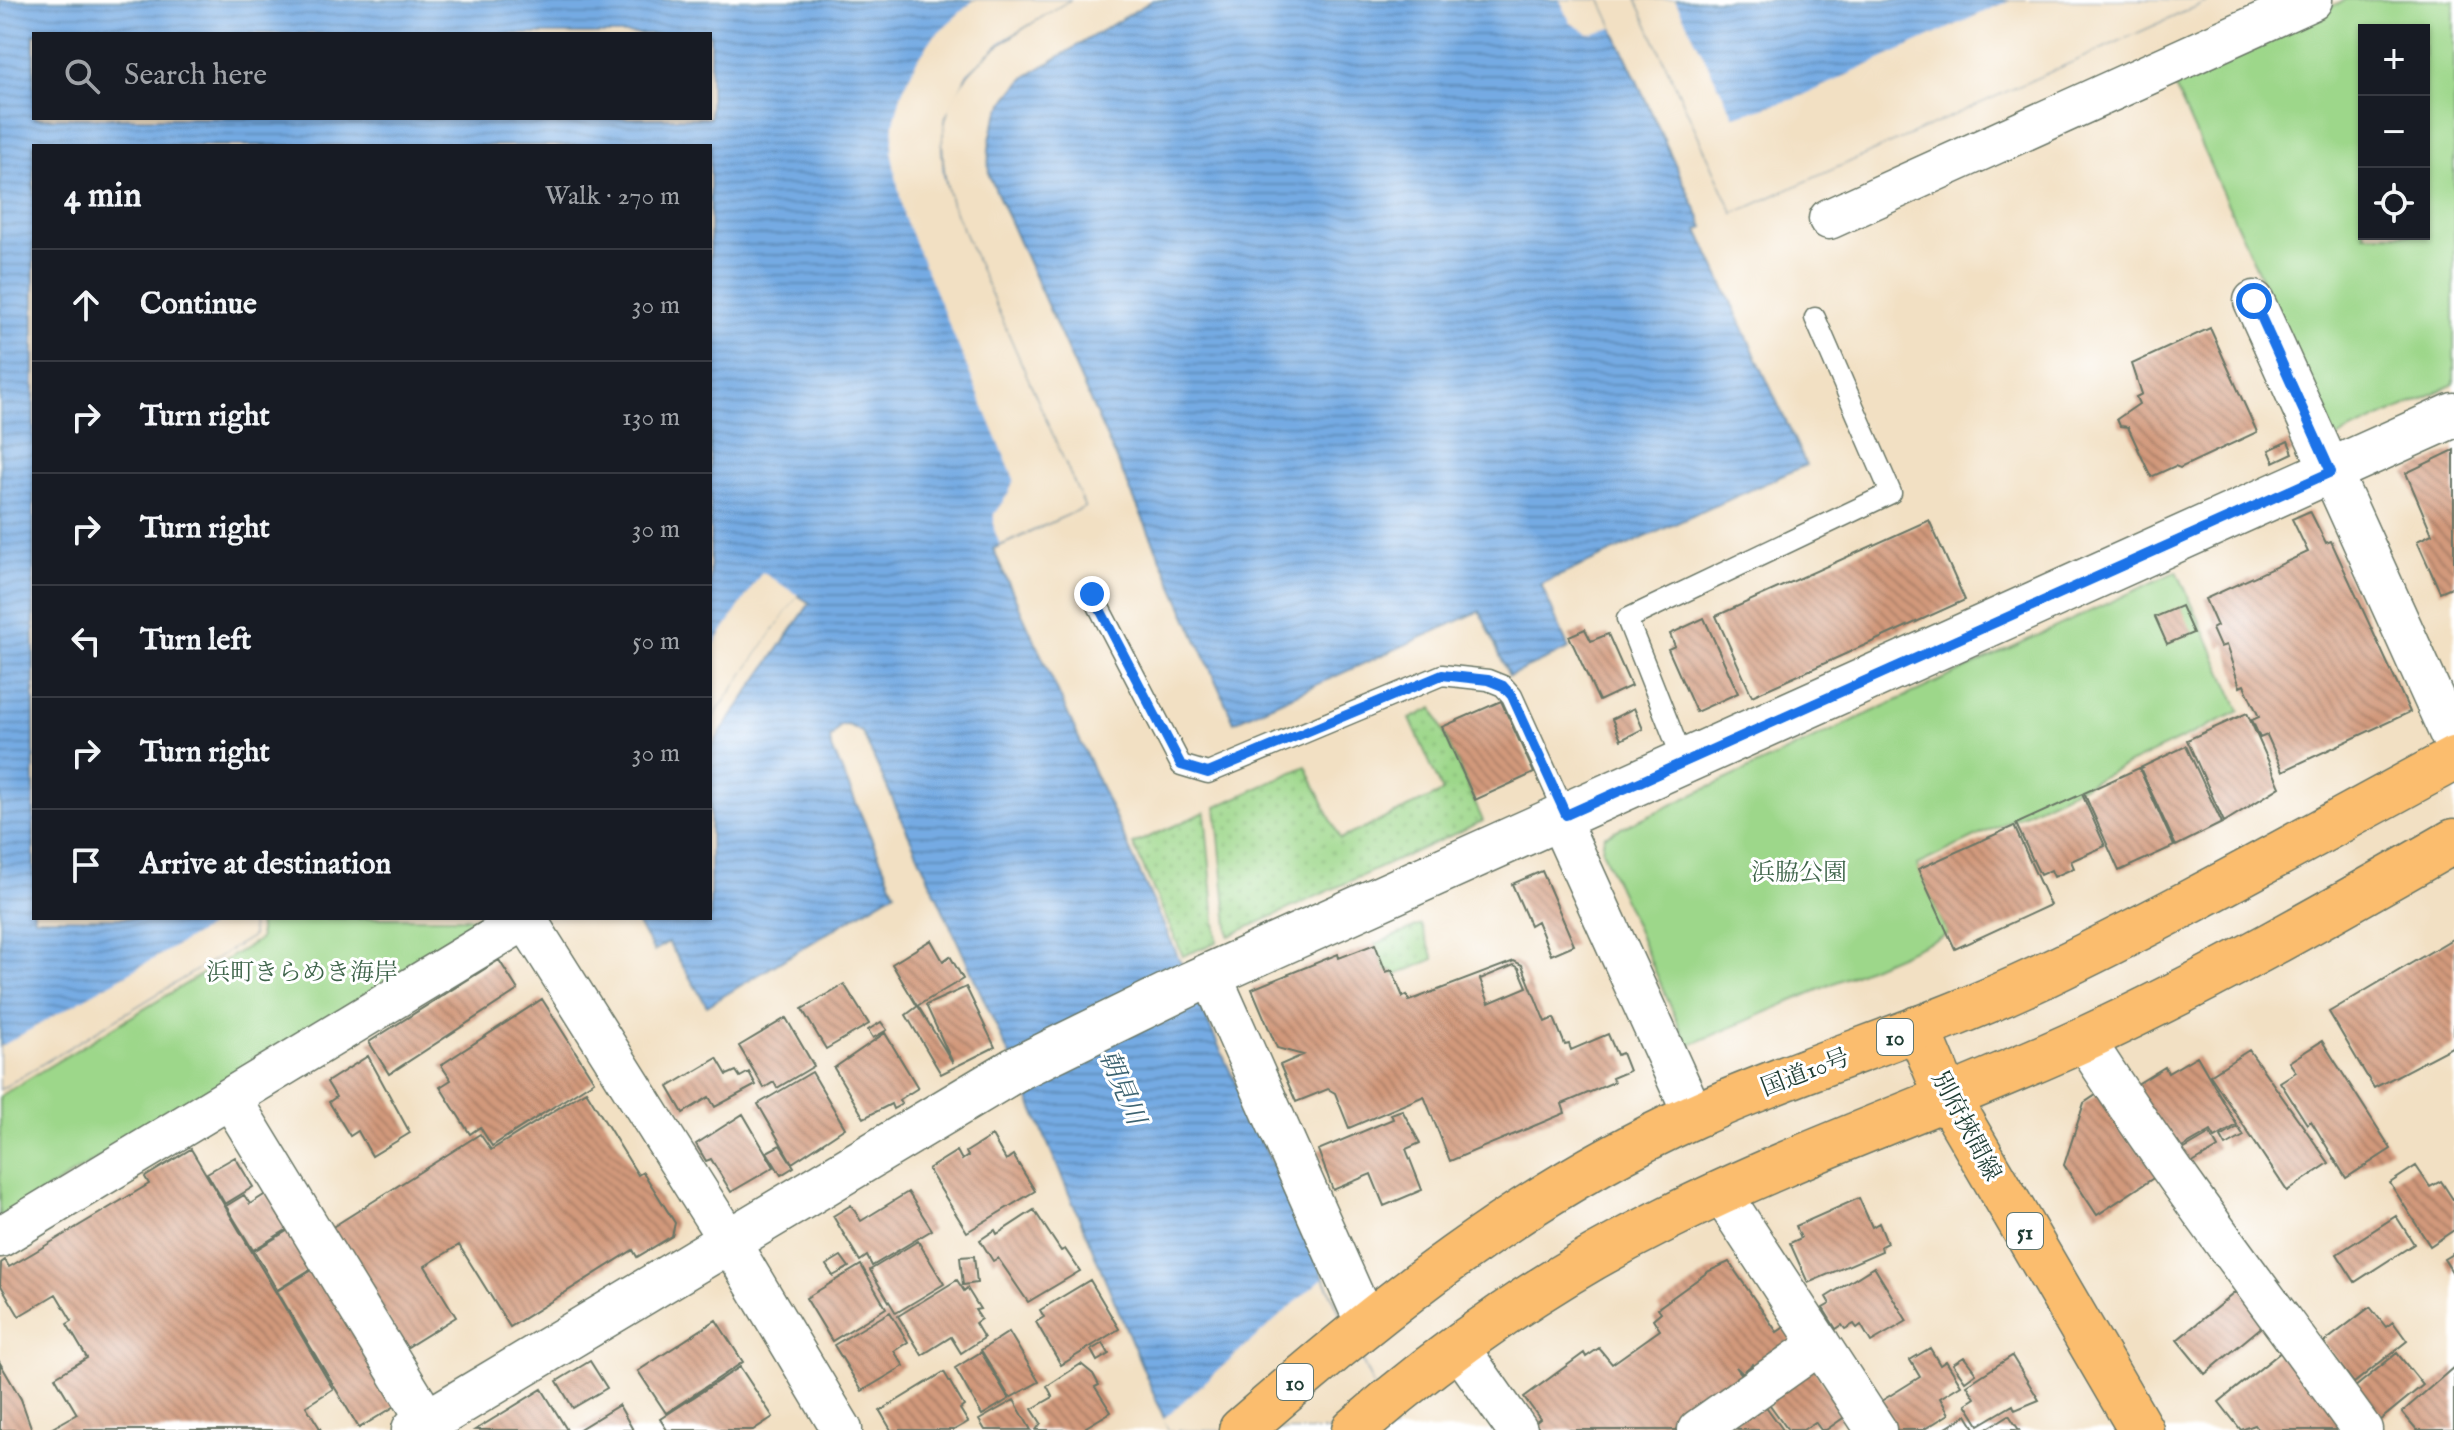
<!DOCTYPE html>
<html lang="en">
<head>
<meta charset="utf-8">
<style>
  body { margin:0; font-family:"IM FELL English","Noto Serif JP",serif; background:#242831; color:#f1f3f6 }
  .controls { position:absolute; right:24px; top:24px; display:grid; overflow:hidden; border-radius:0px; box-shadow:0 2px 6px #0004 }
  .controls button { width:72px; height:72px; display:grid; place-items:center; padding:0; border:0; border-bottom:2px solid #363941; background:#171b24; color:#f1f3f6; font:40px sans-serif }
  .stop { position:absolute; width:24px; height:24px; margin:-18px; border:6px solid #1a73e8; border-radius:50%; background:#fff }
  .stop.end { background:#1a73e8; border-color:#fff; box-shadow:0 2px 8px #0008 }
  .list { margin:0; padding:0; list-style:none }
  h2 { display:flex; justify-content:space-between; align-items:center; height:104px; margin:0; padding:0 32px; font-size:34px }
  h2 small { font-size:26px; font-weight:400; color:#9ea1a6 }
  .list li { display:grid; grid-template-columns:52px 1fr auto; gap:24px; align-items:center; box-sizing:border-box; height:112px; padding:0 32px; border-top:2px solid #363941 }
  .list b { display:block; font-size:30px; white-space:nowrap }
  .list em { font-size:26px; font-style:normal; color:#9ea1a6 }
  .icon { flex:none; width:44px; height:44px; fill:none; stroke:currentColor; stroke-width:2; stroke-linecap:round; stroke-linejoin:round }
  .map { position:relative; flex:none; width:2454px; height:1430px; overflow:hidden }
  .search { position:absolute; background:#171b24; box-shadow:0 2px 6px #0004; left:32px; top:32px; width:680px; height:88px; display:flex; align-items:center; gap:20px; box-sizing:border-box; padding:0 28px; border-radius:0px; color:#9ea1a6; font-size:30px }
  .panel { position:absolute; background:#171b24; box-shadow:0 2px 6px #0004; left:32px; top:144px; width:680px; height:776px; border-radius:0px }
  .map>svg:first-child { display:block }
  .grass { fill:url(#grass-dots); stroke:#5e8a5f; stroke-width:2 }
  .green { fill:#9dd78a; stroke:#5e8a5f; stroke-width:2; fill-rule:evenodd }
  .water { fill:url(#water-rules); stroke:#4a748c; stroke-width:2; fill-rule:evenodd }
  .pier { fill:#f2e0c3 }
  .building { fill:url(#building-back-hatch); fill-rule:evenodd }
  .lines { fill:none; stroke-linecap:round; stroke-linejoin:round }
  .service-casing { stroke:#697666; stroke-width:23 }
  .minor-casing { stroke:#697666; stroke-width:43 }
  .tertiary-casing { stroke:#697666; stroke-width:47 }
  .primary-casing { stroke:#697666; stroke-width:47 }
  .trunk-casing { stroke:#697666; stroke-width:47 }
  .service { stroke:#fff; stroke-width:20 }
  .minor { stroke:#fff; stroke-width:40 }
  .tertiary { stroke:#fff; stroke-width:44 }
  .primary { stroke:#fbbd6e; stroke-width:44 }
  .trunk { stroke:#fbbd6e; stroke-width:44 }
  .route { stroke:#1a73e8; stroke-width:10 }
  .labels { text-anchor:middle; stroke-width:6; stroke-linejoin:round; paint-order:stroke }
  .shield { fill:#fff; stroke:#627771; stroke-width:2 }
  .shield-label { font-size:22px; font-weight:bold; fill:#1f3d34 }
  .park-label { font-size:24px; fill:#3e644a; stroke:#fff }
  .street-label { font-size:24px; fill:#1f3d34; stroke:#fff }
  .water-label { font-size:26px; font-style:italic; fill:#3d6371; stroke:#fff }
</style>
</head>
<body>
<div class="map">
<svg width="2454" height="1430" viewBox="0 0 2454 1430">
  <defs>
    <pattern id="grass-dots" width="8" height="8" patternUnits="userSpaceOnUse" patternTransform="scale(2)"><rect width="8" height="8" fill="#9dd78a"/><path d="M2 2h.1M6 6h.1" fill="none" stroke="#87b978" stroke-width="1.8" stroke-linecap="round"/></pattern>
    <pattern id="water-rules" width="6" height="5" patternUnits="userSpaceOnUse" patternTransform="scale(2)"><rect width="6" height="5" fill="#75aae3"/><path d="M0 2.5h6" fill="none" stroke="#5f8cb9"/></pattern>
    <pattern id="building-back-hatch" width="6" height="6" patternUnits="userSpaceOnUse" patternTransform="scale(2)"><rect width="6" height="6" fill="#d2997b"/><path d="M-1 5l2 2M0 0l6 6M5-1l2 2" fill="none" stroke="#aa7e66"/></pattern>
  </defs>
  <rect width="100%" height="100%" fill="#fff"/>
  <filter id="ink" filterUnits="userSpaceOnUse"><feTurbulence type="fractalNoise" baseFrequency=".0125" numOctaves="2"/><feDisplacementMap in="SourceGraphic" scale="16" xChannelSelector="R" yChannelSelector="G"/><feConvolveMatrix kernelMatrix="1 2 1 2 8 2 1 2 1" color-interpolation-filters="sRGB"/></filter>
  <filter id="wash" filterUnits="userSpaceOnUse"><feTurbulence type="fractalNoise" baseFrequency=".006" numOctaves="4" result="noise"/><feDisplacementMap in="SourceGraphic" scale="32" xChannelSelector="R" yChannelSelector="G"/><feGaussianBlur stdDeviation="1.8" result="paint"/><feColorMatrix in="noise" values="0 0 0 0 0 0 0 0 0 0 0 0 0 0 0 0 0 1.4 0 .05"/><feComposite in="paint" operator="in"/></filter>
  <g filter="url(#wash)">
    <rect width="100%" height="100%" fill="#f2e0c3"/>
    <path class="grass" d="M1433 708 1483 821 1229 936 1216 807 1306 766 1340 839 1443 792 1410 719Z
      M1205 812 1217 942 1183 956 1133 844Z
      M1421 925 1434 959 1394 976 1392 970 1386 972 1375 944Z"/>
    <path class="green" d="M2345 0H2454V384L2334 439 2171 79ZM2364 30H2424V234H2364Z
      M2177 571 2240 711 1917 865 1948 934 1688 1046 1602 850 1604 836Z
      M258 918H495L0 1218V1096L260 939Z"/>
    <path class="water" d="M0 0H1069C981 54 918 87 951 204L1084 507 993 549 1393 1430H1169L1026 1092 862 732 848 725 840 726 830 739 831 746 895 892 707 1006 668 942 654 951 634 918H710V748L810 603 797 595 710 721V146H34V918H250L252 936 0 1089ZM34 34H710V118H34Z
      M1153 0H1600L1704 227 1698 230 1806 465 1541 584 1569 649 1509 676 1480 611 1234 722 989 175C986 133 996 104 1027 76Z
      M1637 0H2210L1734 213Z"/>
    <path class="pier" d="M974 0H1069L1002 41 967 73 945 117 941 146 943 175 951 204 1084 507 1000 545 994 529V514L1009 493 1014 479 904 217 892 155 894 123 902 92 916 62 934 36Z
      M1560 0H1600L1613 28 1589 34 1571 23Z
      M1637 0H1675L1734 116 1795 99 2010 0H2210L1734 213Z
      M762 572 798 595 710 721V651Z
      M216 918H250L252 936 0 1089V1047L214 924Z
      M1323 1278 1393 1430H1169L1163 1419Z"/>
    <g id="blocks">
      <path class="building" d="M2210 328 2257 432 2180 468 2175 466 2151 477 2128 427 2120 426 2117 419 2139 404 2136 397 2142 394 2132 364Z
        M2288 441 2293 453 2274 462 2269 450Z
        M2454 450V586L2440 592 2417 541 2432 534 2406 473Z
        M2310 511 2326 543 2331 541 2410 712 2283 771 2267 735 2260 738 2252 720 2259 717 2244 685 2240 687 2226 645 2220 647 2212 629 2217 626 2205 599 2308 552 2292 519Z
        M1929 520 1965 600 1752 696 1716 616Z
        M2181 606 2193 633 2167 644 2155 617Z
        M1704 618 1738 693 1696 712 1668 649 1675 646 1670 634Z
        M1585 629 1591 641 1608 634 1631 686 1599 701 1569 636Z
        M1501 701 1534 773 1475 800 1442 727Z
        M1634 708 1643 729 1621 740 1612 719Z
        M2247 713 2280 787 2224 822 2187 740Z
        M2186 746 2222 823 2176 846 2140 768Z
        M2139 768 2174 846 2119 871 2084 793Z
        M2082 794 2105 846 2071 861 2074 868 2054 877 2051 870 2040 875 2016 824Z
        M2014 826 2050 905 1955 949 1918 869Z
        M1542 871 1574 945 1551 955 1537 921 1530 925 1512 884Z
        M2454 938V1046L2374 1088 2329 1012Z
        M931 940 943 961 950 956 963 979 917 1006 892 964Z
        M1375 944 1386 972 1392 970 1403 997 1407 995 1409 1001 1514 961 1522 965 1545 1022 1554 1018 1565 1045 1569 1044 1571 1050 1608 1034 1617 1055 1622 1053 1629 1071 1612 1078 1614 1082 1562 1104 1565 1113 1450 1161 1424 1096 1349 1128 1335 1093 1328 1089 1296 1102 1280 1065 1303 1055 1277 1048 1252 989 1338 954 1339 958ZM1514 965 1519 968 1527 987 1489 1003 1480 979Z
        M499 960 518 990 389 1074 369 1042Z
        M844 984 869 1024 826 1049 802 1009Z
        M966 987 995 1047 941 1074 906 1015 918 1006 953 1063 926 1005Z
        M542 999 594 1081 492 1146 480 1127 470 1134 440 1087 451 1080 441 1065Z
        M786 1018 814 1066 777 1088 774 1082 764 1088 739 1046Z
        M881 1022 887 1030 873 1038 868 1030Z
        M885 1033 918 1088 899 1100 902 1104 893 1109 891 1104 864 1118 834 1068Z
        M2322 1041 2391 1149 2346 1178 2311 1121 2307 1124 2280 1082 2296 1072 2289 1062Z
        M2249 1050 2329 1163 2287 1191 2210 1075Z
        M368 1056 410 1133 372 1156 358 1131 350 1136 329 1102 336 1097 327 1082Z
        M2197 1056 2237 1125 2215 1138 2211 1131 2173 1153 2134 1086 2165 1067 2168 1073Z
        M717 1058 727 1075 736 1071 740 1077 749 1072 756 1085 715 1107 709 1097 683 1113 668 1087Z
        M812 1072 845 1128 792 1163 758 1104Z
        M586 1091 638 1175 643 1172 675 1223 672 1236 637 1257 633 1250 510 1327 459 1245 425 1266 456 1317 406 1348 331 1228 480 1134 491 1150Z
        M2102 1091 2158 1175 2097 1215 2064 1165 2084 1103Z
        M1402 1110 1420 1143 1406 1149 1422 1190 1384 1206 1371 1174 1333 1190 1318 1150 1393 1119 1391 1114Z
        M743 1114 774 1167 731 1192 711 1159 706 1161 696 1144Z
        M2238 1127 2244 1136 2226 1146 2221 1137Z
        M2210 1134 2218 1148 2189 1165 2181 1151Z
        M992 1136 1006 1160 1013 1155 1035 1191 967 1232 928 1169 957 1151 962 1160 968 1156 966 1152Z
        M780 1145 794 1167 781 1175 767 1152Z
        M191 1149 333 1389 306 1406 321 1430H49L77 1414 55 1377 87 1358 67 1324 72 1321 56 1294 19 1316 0 1284 1 1263 5 1260 9 1267 33 1253 149 1184 145 1177Z
        M235 1157 253 1187 225 1204 207 1173Z
        M2416 1166 2430 1187 2441 1181 2454 1201V1230L2430 1246 2390 1183Z
        M269 1192 291 1227 253 1250 226 1206 244 1195 250 1204Z
        M908 1192 932 1230 872 1266 867 1256 860 1261 833 1216 851 1205 861 1221Z
        M1859 1198 1872 1227 1879 1223 1887 1243 1881 1246 1882 1251 1808 1283 1790 1243 1801 1238 1796 1226Z
        M1034 1210 1061 1251 1065 1249 1080 1271 1028 1302 998 1258 993 1261 980 1240 995 1230 997 1234Z
        M2396 1216 2414 1244 2355 1282 2337 1254Z
        M292 1228 314 1267 277 1290 254 1251Z
        M918 1241 944 1284 896 1313 870 1270Z
        M2454 1253V1275L2444 1259Z
        M841 1256 849 1267 833 1276 826 1265Z
        M974 1256 977 1283 963 1285 960 1257Z
        M1729 1262 1777 1332 1786 1326 1796 1340 1758 1371 1753 1364 1742 1373 1736 1367 1746 1380 1676 1430H1540L1535 1423 1540 1419 1524 1397 1584 1353 1586 1357 1599 1348 1612 1364 1660 1330 1653 1319 1661 1312 1658 1308 1709 1271Z
        M861 1265 886 1308 832 1341 806 1298Z
        M1874 1267 1907 1321 1871 1342 1861 1325 1857 1328 1854 1324 1845 1329 1842 1325 1836 1329 1823 1308 1830 1304 1826 1297Z
        M316 1268 397 1405 359 1428 277 1291Z
        M957 1280 964 1291 967 1288 980 1309 975 1310 981 1319 975 1323 984 1338 961 1353 951 1337 922 1355 898 1316Z
        M1090 1280 1119 1329 1061 1365 1036 1322 1044 1317 1040 1310Z
        M2243 1286 2271 1319 2205 1374 2177 1340Z
        M2370 1307 2386 1327 2393 1322 2407 1341 2354 1383 2323 1343Z
        M890 1312 908 1342 894 1351 904 1366 862 1391 834 1345Z
        M716 1320 743 1362 666 1413 638 1371Z
        M1009 1332 1039 1382 1010 1398 981 1350Z
        M1103 1343 1109 1354 1097 1361 1091 1350Z
        M2287 1347 2352 1430H2259L2255 1425 2241 1430 2219 1402Z
        M1930 1348 1940 1365 1946 1361 1961 1385 1940 1398 1949 1414 1923 1430H1895L1878 1403 1920 1377 1910 1360Z
        M981 1352 1009 1399 982 1415 955 1368Z
        M2397 1353 2423 1385 2374 1425 2348 1393Z
        M2012 1356 2039 1400 2015 1410 2013 1405 1979 1425 1966 1404 1975 1398 1967 1385Z
        M1964 1357 1976 1373 1965 1381 1953 1364Z
        M590 1361 607 1388 573 1408 557 1381Z
        M0 1363 21 1399 32 1430H0Z
        M1081 1364 1093 1374 1099 1385 1095 1387 1111 1412 1086 1427 1088 1430H1036L1041 1423 1032 1409 1053 1397 1047 1386Z
        M1811 1365 1846 1416 1826 1430H1821L1815 1422 1803 1430H1788L1765 1398Z
        M740 1367 773 1417 753 1430H667L660 1419Z
        M2454 1367V1430H2417L2402 1412Z
        M944 1372 964 1406 960 1409 968 1422 954 1430H891L880 1411Z
        M542 1389 567 1430H475Z
        M1014 1400 1031 1430H985L979 1420Z
        M1762 1401 1783 1430H1738L1732 1422Z
        M619 1405 633 1430H578Z
        M1967 1415 1976 1430H1943Z
        M2009 1415 2019 1430H1985Z"/>
    </g>
  </g>
  <g filter="url(#ink)">
    <use href="#blocks" fill-opacity="0" stroke="#697666" stroke-width="2"/>
    <g class="lines">
      <defs>
        <path id="service" d="M1092 594 1181 765 1208 773 1442 675 1488 680 1503 686 1512 696 1566 815
          M1684 763 1627 619 1891 493 1815 318"/>
        <path id="minor" d="M1829 219 2312 0
          M2254 301 2454 743
          M1559 819 1694 1116
          M1211 975 1366 1324
          M2084 1039C2170 1174 2268 1300 2362 1430
          M231 1099 433 1430
          M1721 1193 1876 1430
          M0 1237 526 919 729 1241 842 1430
          M1459 1348 1517 1430
          M1698 1430 1820 1344"/>
        <path id="tertiary" d="M414 1430 1016 1069 1190 984 2454 415"/>
        <path id="primary" d="M1918 1028 1947 1097 2141 1430"/>
        <path id="trunk" d="M1241 1430C1379 1309 1525 1192 1694 1116 1807 1065 1927 1031 2039 978 2180 911 2316 833 2454 759
          M1354 1430C1447 1348 1555 1274 1666 1219 1801 1151 1945 1103 2082 1040 2210 981 2332 911 2454 841"/>
      </defs>
      <use href="#service" class="service-casing"/>
      <use href="#minor" class="minor-casing"/>
      <use href="#tertiary" class="tertiary-casing"/>
      <use href="#primary" class="primary-casing"/>
      <use href="#trunk" class="trunk-casing"/>
      <use href="#service" class="service"/>
      <use href="#minor" class="minor"/>
      <use href="#tertiary" class="tertiary"/>
      <use href="#primary" class="primary"/>
      <use href="#trunk" class="trunk"/>
    </g>
  </g>
  <g class="lines" filter="url(#ink)">
    <path class="route" d="M1092 594 1181 765 1208 773 1442 675 1488 680 1503 686 1512 696 1566 815 2331 472 2254 301"/>
  </g>
  <g class="labels">
    <g class="shield">
      <rect x="1877" y="1019" width="36" height="36" rx="6"/>
      <rect x="2007" y="1213" width="36" height="36" rx="6"/>
      <rect x="1277" y="1364" width="36" height="36" rx="6"/>
    </g>
    <g class="shield-label">
      <text x="1895" y="1045">10</text>
      <text x="2025" y="1239">51</text>
      <text x="1295" y="1390">10</text>
    </g>
    <g class="park-label">
      <text x="1799" y="880">浜脇公園</text>
      <text x="302" y="980">浜町きらめき海岸</text>
    </g>
    <g class="street-label">
      <text transform="translate(1805 1072) rotate(-21)" y="8">国道10号</text>
      <text transform="translate(1967 1126) rotate(62)" y="8">別府挾間線</text>
    </g>
    <g class="water-label">
      <text transform="translate(1123 1087) rotate(67)" y="9">朝見川</text>
    </g>
  </g>
</svg>
<div class="controls">
<button>+</button>
<button>−</button>
<button><svg class="icon" aria-label="locate" viewBox="0 0 24 24"><circle cx="12" cy="12" r="6"/><path d="M12 2v4M12 18v4M2 12h4M18 12h4"/></svg></button>
</div>
<div class="stop" style="left:2254px;top:301px"></div>
<div class="stop end" style="left:1092px;top:594px"></div>
<div class="search"><svg class="icon" aria-label="search" viewBox="0 0 24 24"><circle cx="10" cy="10" r="6"/><path d="M15 15l6 6"/></svg>Search here</div>
<section class="panel">
<h2>4 min<small>Walk · 270 m</small></h2>
<ul class="list">
<li><svg class="icon" aria-label="ahead" viewBox="0 0 24 24"><path d="M12 20V5M6 11l6-6 6 6"/></svg><div><b>Continue</b></div><em>30 m</em></li>
<li><svg class="icon" aria-label="right" viewBox="0 0 24 24"><path d="M7 20v-9h11M14 6l5 5-5 5"/></svg><div><b>Turn right</b></div><em>130 m</em></li>
<li><svg class="icon" aria-label="right" viewBox="0 0 24 24"><path d="M7 20v-9h11M14 6l5 5-5 5"/></svg><div><b>Turn right</b></div><em>30 m</em></li>
<li><svg class="icon" aria-label="left" viewBox="0 0 24 24"><path d="M17 20v-9H6M10 6l-5 5 5 5"/></svg><div><b>Turn left</b></div><em>50 m</em></li>
<li><svg class="icon" aria-label="right" viewBox="0 0 24 24"><path d="M7 20v-9h11M14 6l5 5-5 5"/></svg><div><b>Turn right</b></div><em>30 m</em></li>
<li><svg class="icon" aria-label="arrive" viewBox="0 0 24 24"><path d="M6 21V4h12l-3 4 3 4H6"/></svg><div><b>Arrive at destination</b></div></li>
</ul>
</section>
</div>
</body>
</html>
